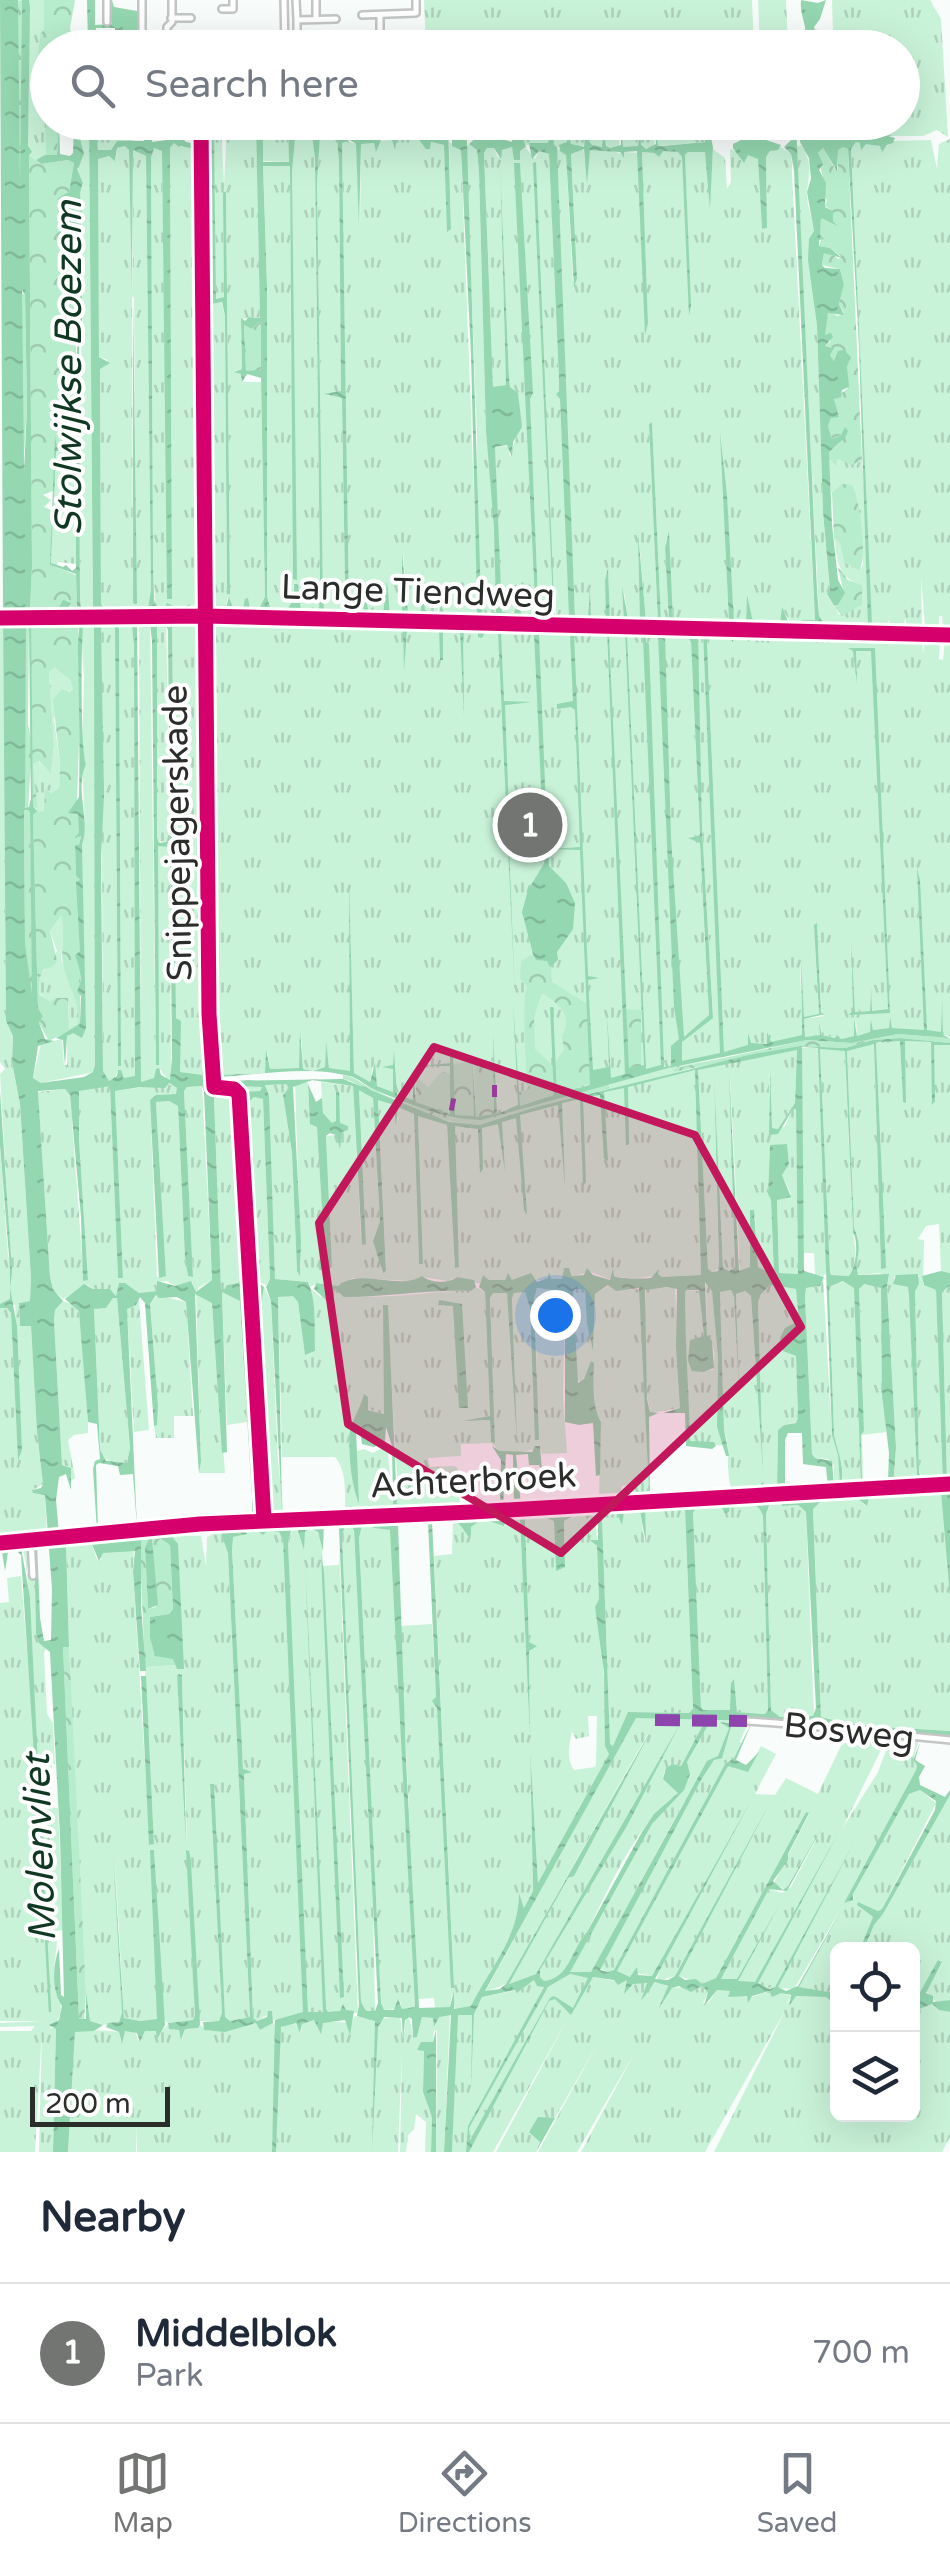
<!DOCTYPE html>
<html lang="en">
<head>
<meta charset="utf-8">
<style>
  body { margin:0; font-family:"Varela Round",sans-serif; background:#f6f6f7; color:#1f2937 }
  .controls { position:absolute; right:30px; bottom:30px; display:grid; overflow:hidden; border-radius:15px; box-shadow:0 10px 40px #0002 }
  .controls button { width:90px; height:90px; display:grid; place-items:center; padding:0; border:0; border-bottom:2px solid #e0e1e3; background:#fff; color:#1f2937; font:50px sans-serif }
  .scale { position:absolute; left:30px; bottom:25px; width:140px; box-sizing:border-box; padding-left:10px; border:5px solid #2b2d2b; border-top:0; font-size:28px; line-height:35px; white-space:nowrap; color:#2b2d2b; -webkit-text-stroke:8px #fff; paint-order:stroke }
  .you { position:absolute; left:555px; top:1315px; width:35px; height:35px; margin:-25px; border:8px solid #fff; border-radius:50%; background:#1a73e8; box-shadow:0 0 0 15px #1a73e833 }
  .badge { display:grid; place-items:center; width:65px; height:65px; border-radius:50%; background:#737573; color:#fff; font-size:32px; font-weight:700 }
  .pin { position:absolute; translate:-50% -50%; border:5px solid #fff; box-shadow:0 2px 10px #0006 }
  .list { margin:0; padding:0; list-style:none }
  h2 { display:flex; justify-content:space-between; align-items:center; height:130px; margin:0; padding:0 40px; font-size:42px }
  h2 small { font-size:32px; font-weight:400; color:#747a83 }
  .list li { display:grid; grid-template-columns:65px 1fr auto; gap:30px; align-items:center; box-sizing:border-box; height:140px; padding:0 40px; border-top:2px solid #e0e1e3 }
  .list b { display:block; font-size:38px; white-space:nowrap }
  .list p { margin:0; font-size:32px; white-space:nowrap; color:#747a83 }
  .list em { font-size:32px; font-style:normal; color:#747a83 }
  .icon { flex:none; width:55px; height:55px; fill:none; stroke:currentColor; stroke-width:2; stroke-linecap:round; stroke-linejoin:round }
  .map { position:relative; flex:none; width:950px; height:2152px; overflow:hidden }
  .search { position:absolute; background:#fff; box-shadow:0 10px 40px #0002; left:30px; right:30px; top:30px; height:110px; display:flex; align-items:center; gap:25px; box-sizing:border-box; padding:0 35px; border-radius:55px; color:#747a83; font-size:38px }
  .sheet { height:270px; background:#fff }
  nav { display:flex; justify-content:space-around; align-items:center; box-sizing:border-box; height:140px; border-top:2px solid #e0e1e3; background:#fff; font-size:28px; color:#747a83 }
  nav a { display:grid; justify-items:center; gap:5px }
  nav .on { color:#737573 }
  .map>svg:first-child { display:block }
  .grass { fill:url(#grass-tufts); fill-rule:evenodd }
  .forest { fill:url(#forest-crowns); fill-rule:evenodd }
  .water { fill:url(#water-ripples); fill-rule:evenodd }
  .lines { fill:none; stroke-linecap:round; stroke-linejoin:round }
  .stream { stroke:#94d7b0; stroke-width:2.5 }
  .canal { stroke:#94d7b0; stroke-width:5 }
  .minor-casing { stroke:#c4c6c5; stroke-width:10 }
  .minor { stroke:#fefffe; stroke-width:5 }
  .quiet { stroke:#8e44ad; stroke-width:12; stroke-dasharray:25 12; stroke-linecap:butt }
  .cycleway-casing { stroke:#fff; stroke-width:21 }
  .cycleway { stroke:#d6006c; stroke-width:15 }
  .marked { fill:#c2185b; fill-opacity:0.2; stroke:#c2185b; stroke-width:8; stroke-linejoin:round }
  .labels { text-anchor:middle; stroke-width:8; stroke-linejoin:round; paint-order:stroke }
  .street-label { font-size:35px; fill:#2b2d2b; stroke:#fff }
  .water-label { font-size:38px; font-style:italic; fill:#103822; stroke:#fff }
</style>
</head>
<body>
<div class="map">
<svg width="950" height="2152" viewBox="0 0 950 2152">
  <defs>
    <pattern id="grass-tufts" width="24" height="20" patternUnits="userSpaceOnUse" patternTransform="scale(2.5)"><rect width="24" height="20" fill="#c9f3d9"/><path d="M3 7l-1-3M5 7V3M7 7l1-3M15 17l-1-3M17 17v-4M19 17l1-3" fill="none" stroke="#add1ba"/></pattern>
    <pattern id="forest-crowns" width="20" height="18" patternUnits="userSpaceOnUse" patternTransform="scale(2.5)"><rect width="20" height="18" fill="#b7eccc"/><path d="M2 6a3 3 0 1 1 6 0M12 15a3 3 0 1 1 6 0" fill="none" stroke="#9ecbaf"/></pattern>
    <pattern id="water-ripples" width="26" height="14" patternUnits="userSpaceOnUse" patternTransform="scale(2.5)"><rect width="26" height="14" fill="#94d7b0"/><path d="M2 4q2-2 4 0t4 0M15 11q2-2 4 0t4 0" fill="none" stroke="#80b998"/></pattern>
  </defs>
  <rect width="100%" height="100%" fill="#f8fcfa"/>
  <path class="grass" d="M29 0H44V31L38 59 43 63 38 76 43 92 46 155 36 160 29 155 28 147Z
    M424 0H752L754 47H426Z
    M758 0H786L788 47H760Z
    M832 0H930L941 19 948 137 937 130 923 136H884V123L902 122V48L832 47V41L814 35V27L823 35 833 33Z
    M637 122 638 147H623L620 126 619 147 607 148 604 132 603 147 592 146 586 138 583 148 587 173 590 150H611L623 155 624 152 638 153 645 329 648 322 642 152 654 153 657 156 663 151 679 152 682 157 690 311 685 155 688 152H705L710 195 713 149 725 158 727 189 731 182 730 149 758 158 762 229 767 228 766 157 770 151 781 147 791 154 815 621 811 622 828 630H875L872 626 867 551 869 625 826 627 821 624 819 616 796 147 801 145C813 163 809 172 807 192 806 204 813 219 814 231L823 513 830 590 827 595 839 615 859 607 858 584C836 575 838 559 834 538L840 544 844 562 859 571 863 565 861 530 831 492 829 459 835 465 838 459 855 464 862 461 866 511 851 149 856 142 881 146V151L894 141 931 140 937 169 939 144 950 139V628L943 627 942 616H939V627L925 626 921 576 922 625 908 629 905 618 904 626H890L889 620 883 630 950 632V637L885 638 922 641 923 653 925 641 940 640 939 659 943 660 945 639H950V1036L943 1035 941 997V1033L927 1031V1020L924 1031 892 1028 890 1018 889 1028 873 1030 871 1018V1032L857 1036 856 1020 854 1036 841 1039 822 1035 821 1024 820 1035 805 1037 804 1019 824 1016 821 1014 817 924 814 925 819 1015 804 1017 800 963 802 1035 770 1043 767 1033V1044L751 1043 748 1034 749 1045 724 1053 707 641 708 635 746 637 748 642 754 637 752 632 703 631 721 1054 682 1062 683 1065 725 1058 666 1076 696 1070 701 1275 662 1277 658 1274C651 1279 621 1279 614 1276L613 1269 611 1280 591 1272 573 1276 569 1268 564 1269 562 1279H550L549 1275 548 1278C535 1284 525 1276 512 1281L507 1275 505 1280H488L483 1275 480 1284 457 1277 447 1281 422 1277 410 1281 352 1278 340 1286 316 1283 311 1287 308 1282 275 1279 268 1098 265 1084H287L289 1088 283 1095 292 1153 297 1271 301 1268 295 1085 307 1081 308 1084C307 1102 313 1112 318 1129 326 1156 324 1240 320 1269H332L326 1136 337 1135 339 1145 342 1132 348 1126 340 1124 336 1093V1122L332 1123 323 1114 321 1082 353 1086 361 1237 366 1244 359 1089 373 1098 380 1221 373 1241 380 1254 382 1273 386 1267 378 1099 394 1105 398 1124 397 1106 414 1114 419 1264H423L418 1115 447 1125 455 1267 459 1266 454 1126 396 1103 395 1062 393 1066 383 1067 393 1068V1092L377 1086 373 1065 370 1082 354 1073 350 925V1072L329 1068 326 1043 325 1067 312 1071 303 1069 301 1032 299 1068 270 1069 267 1050 265 1073 217 1075 214 677V625L220 622 217 618 210 630 212 858 206 857 203 619H195L199 637 203 1076 180 1072V1021L176 1018 172 620 166 624 170 842 157 841V623L150 624 156 1064 158 846H170L171 1079 168 1080 160 1069 155 1078 141 1082 139 622 124 620 132 626 134 647 136 1067 135 1077 124 1078 118 1070 114 1080 109 1081 103 1075 101 626 113 623 115 625 118 1065H121L119 631 118 620H95V1065L94 1072 41 1083 33 1078 41 1044 62 1039 64 1065H67V1036L83 1022 86 1011 83 1006 82 845C87 830 83 789 82 770L86 764 82 754 84 678 81 630 84 621 26 620 22 617 85 612 81 610 80 598 79 516 76 564 58 562 57 566 51 563 56 452 71 450 79 454 82 444 79 409 83 313 80 265 83 257C75 243 81 231 82 216 83 203 77 197 83 183L77 169 78 123H89L93 613H327L324 609 323 592 317 183 320 136 337 139 339 162 341 391 327 395 342 398 345 585 343 610 330 615 533 622 547 620 552 623 688 627 765 624 768 628 791 623 782 609 780 623H753L747 601 746 623H734L721 434 729 622 705 619 700 622 673 621 668 536 665 548 669 622 664 624 661 620 652 422 649 424 658 622H646L639 539 641 619 636 622 628 618 624 593V620L610 619 608 573 605 580 607 620 591 616 590 587 588 617 583 620 575 617 556 148 549 140 548 143 526 145 521 140 519 123ZM567 124 571 144 581 149 571 154 577 278 573 283 566 155 557 148 567 142ZM697 631 702 826 713 1017 681 1042 709 1015 700 843 689 837 700 835 691 642 686 635 669 632ZM874 685 890 1012 848 1014 854 1012 850 942 855 1012 870 1011V989L872 1011 888 1009Z
    M96 123H134L132 141H117L111 150H98Z
    M193 123H200L206 262 208 607 204 610 198 152V607L192 610 188 604 180 609 167 604 164 611H161L155 604 153 559 151 158 154 148 162 151 168 599 172 598 170 148 174 143 180 147 195 143Z
    M214 123H221L224 185 227 124 249 123 256 127 260 318 252 317 241 320 242 369 235 371 241 374 243 382H261L265 598 259 609 250 608 248 599 243 608 234 610 230 598 227 599 226 608 214 607 211 304 221 302 225 316 227 594H230L226 192 223 202 224 297 216 299Z
    M640 123H705L706 142 658 146 656 127 654 146 644 149 641 145Z
    M263 125 288 128 289 162 263 161Z
    M296 129 312 136 315 158 320 583 319 609H301L297 584 293 585V600L287 612 270 607 267 598V285L263 165 290 166 294 580 292 172Z
    M396 138 419 140 430 148 431 142 444 145 448 231 451 229 449 142 461 149 478 601 477 436 466 147 469 144 477 150 479 172 486 431 491 478H496L495 447 509 446 510 457 520 424 518 393 510 387 509 378 500 164 506 385 493 388 484 153 487 148H494L498 158 504 148 512 147 515 160 520 159V151L526 148 535 159 539 151 549 154 559 380V391L556 394 560 398 570 603 569 616 556 619 555 606 552 607 551 619H548L536 606 531 613 523 616 515 612 502 613 498 530 495 528 496 612 493 615 483 614 480 605 478 617 471 613 444 615 438 607V615L424 611 422 577 421 612H408L403 553 402 612 391 613 386 585 383 613 368 610 365 585 363 612 349 610 342 143 344 140 356 144 360 226 361 144 374 143 376 151 379 141 392 140 395 150ZM515 163 520 164 538 600 535 602Z
    M125 146 129 148 133 293V150L146 156 151 590 150 608 142 611 116 607 111 612 101 604 100 368 108 360 99 357 97 159 109 156 116 160 117 148ZM132 296 134 298 136 604 133 603Z
    M0 616 15 620 3 622 6 1021 13 1036 12 1062 20 1104 31 1278 30 1301 19 1303 20 1326H31L37 1432 43 1484 33 1490 45 1495 47 1536 0 1542V1308H8L11 1313 18 1456 22 1450 15 1305 0 1304V1145L8 1256 11 1265 0 1074 5 1069 0 1062Z
    M55 668 70 680 73 689 68 692 64 690 54 719 60 764 59 788 51 793 46 789 44 812 37 813 33 763 38 761 51 772 54 745 49 672Z
    M61 916 64 925 61 959 79 1002 78 1025 69 1029 68 999 49 1002 39 993 40 976 57 951 50 931Z
    M208 1016 212 1027 218 1086 262 1087 260 1091 242 1093 246 1137 245 1104 254 1097 263 1098 270 1279 266 1285 255 1280 253 1254 254 1285 248 1282 235 1095H212L207 1076Z
    M900 1040 903 1101 906 1102 905 1041 931 1042 933 1103 934 1045H950V1273L941 1271 939 1224 926 1226 918 1239 924 1240 923 1284 936 1290 944 1479 925 1480 919 1472 915 1291 919 1275 894 1277V1284L908 1287 909 1297 917 1476 913 1481 898 1485 894 1478 896 1448 887 1287 889 1276 879 1273 857 1275C854 1254 864 1252 854 1228L847 1050 874 1044 881 1268V1155L876 1041Z
    M799 1048H818L828 1272 823 1276 815 1275 814 1253H804Z
    M820 1048 845 1050 852 1221C853 1239 860 1260 849 1276L831 1275 830 1272Z
    M797 1049 795 1103 778 1129 772 1128 769 1067V1134L785 1126 793 1108 796 1109 798 1274 779 1273 777 1199 791 1194 782 1175 789 1164 787 1144 770 1146 768 1194 771 1200 774 1276 758 1268 755 1216 750 1210V1267L740 1272 730 1076 735 1267 728 1271 723 1268 714 1076 719 1269 712 1272 708 1270 698 1070Z
    M168 1083 177 1088V1094L156 1095 150 1100 157 1277 166 1276 156 1102 169 1101 178 1106 185 1258 188 1276H193L184 1091 187 1087 202 1086 212 1280 198 1288 197 1293 212 1303 225 1473H199L201 1462 196 1293 192 1282 175 1286 167 1281 157 1282 158 1291 139 1293 125 1283H119L116 1296 110 1289H93L88 1285 63 1299 53 1289 50 1277 38 1092 65 1089 70 1095 84 1281 88 1279 79 1140V1090L110 1085 118 1277 123 1278 115 1091Z
    M214 1098 231 1099 241 1278 238 1283 227 1285 225 1290H221Z
    M823 1279 832 1435 838 1455 840 1485C846 1471 838 1452 834 1435L829 1287 844 1281 854 1288 862 1474 861 1435 864 1431 859 1289 863 1284 881 1287 886 1432 862 1435 863 1486 861 1488 834 1489V1466L828 1459 815 1458 812 1454 805 1296 806 1288 820 1286Z
    M706 1282 712 1290 718 1358 717 1427 724 1446 690 1441 684 1301 685 1290 700 1291 704 1336 692 1371 713 1370C715 1359 716 1344 707 1336Z
    M611 1284 615 1290 640 1289 649 1490 625 1498 627 1485 622 1486 620 1495 599 1500 601 1421 597 1418 589 1369 582 1382 576 1380 573 1293 575 1289 585 1290 587 1324 593 1350 595 1294Z
    M770 1285 796 1289 799 1319 786 1352 796 1356 798 1422 784 1425 778 1430 777 1490 732 1492C725 1468 731 1452 724 1429L720 1292 731 1290 734 1297 739 1390 736 1294 745 1291 751 1296 763 1472 758 1302 761 1294Z
    M950 1285V1481H947L942 1291Z
    M254 1287 264 1398 261 1305 264 1287 271 1301 278 1461 284 1517 258 1518 260 1476 249 1288Z
    M476 1287 485 1292 490 1416 463 1421 490 1420 491 1442H495L490 1298 493 1293H507L509 1300 515 1387 512 1296 514 1293 525 1292 530 1308 536 1440 537 1369 534 1299 537 1288 560 1291 565 1300 563 1396 567 1453 542 1454 540 1446C528 1453 514 1453 500 1451L491 1443 461 1444V1456L428 1458 430 1467 455 1466 458 1469 460 1505 403 1509 401 1512 345 1513C345 1493 347 1471 335 1457H282L278 1297 293 1295 298 1302 305 1355 315 1351 311 1289 321 1297 334 1289C363 1306 433 1289 471 1291ZM387 1305 397 1477V1504H393L387 1445 373 1453 364 1449 357 1451V1501L350 1431 361 1411 367 1409 384 1414Z
    M675 1287 680 1408 651 1413C640 1374 645 1330 646 1288Z
    M222 1292 241 1301 247 1422 227 1425Z
    M157 1295 186 1302 193 1416H174V1438H156L154 1426 158 1405 150 1304Z
    M113 1298H117L130 1448 127 1463 110 1462 101 1456 100 1450 94 1309 106 1308Z
    M139 1300 149 1430 134 1432 127 1309Z
    M63 1301 77 1306 81 1319 88 1422V1433L74 1435 68 1440 75 1478 71 1481 70 1467 62 1465 54 1320 55 1310Z
    M936 1491 943 1492 949 1568 950 1494V1731C907 1728 862 1727 821 1717L813 1506 824 1498 834 1501 854 1496 866 1506 869 1497 878 1493 890 1498 896 1492 919 1495Z
    M773 1498 782 1506 798 1505 806 1512 814 1716 779 1717 771 1710 766 1514Z
    M715 1500 729 1507 754 1503 760 1507 763 1516 768 1710 766 1714 737 1712 734 1681 731 1683V1710H702L701 1707 693 1513 698 1505 709 1506Z
    M648 1501 651 1507 664 1511 677 1504 685 1510 693 1710 689 1713 629 1712 613 1747 610 1745 602 1516 617 1513 622 1524 625 1506 640 1511 645 1543V1504Z
    M582 1507 589 1515 595 1513 597 1540H589L588 1525 587 1538 597 1546 599 1599 595 1608 601 1636 609 1754 538 1883 530 1747 529 1651 535 1645 529 1642 525 1518 544 1517 554 1521 556 1570 565 1547 564 1521 574 1517ZM588 1716H597L596 1764 595 1767 574 1770C566 1758 569 1746 572 1731L576 1739 589 1736Z
    M520 1517 530 1739 533 1891 524 1908 519 1894C519 1937 489 1970 471 2006L455 2010 452 1992 450 2007 435 2008 434 1998 418 1999 400 1626 432 1624 436 1697 434 1702 437 1708 454 1987 434 1556 452 1554 453 1520 471 1527 486 1518 504 1526Z
    M348 1518 353 1519 372 1847 375 2011H366L361 2002 342 1535Z
    M359 1519H367V1524L374 1528 391 1530 415 2008 402 2009 400 2002 397 2009 384 2010 381 2003 359 1538 363 1523Z
    M294 1524 301 1532C327 1523 321 1550 323 1566L339 1565V1545L358 2013 308 2012 289 1580 288 1542Z
    M216 1527 226 1541 228 1553 250 2017 230 2021 225 2017 213 1784 210 1785 222 2013 219 2021H199L191 1861 187 1850 195 2016 194 2020 168 2023 163 2019 154 1851 151 1850 158 2019 140 2021 124 2018 115 1860 122 2013 119 2022 103 2025 90 2021 86 1991 71 1711 66 1543 91 1542 97 1560H101V1544L123 1535 134 1540 133 1571 150 1845 154 1843 145 1667 177 1665 178 1669V1545L168 1534 201 1536 206 1566 207 1537 215 1533ZM179 1674 182 1676 187 1843 177 1675Z
    M248 1528 279 1532 283 1540 304 2013 275 2020 271 2019 272 2012 257 2021 253 2018 244 1773 251 1772 243 1770 232 1549V1537L247 1534Z
    M34 1540 36 1634 46 1649 44 1653 47 1714 53 1723 55 1764H52L50 1795 54 1808H58L63 1930 57 1931C58 1947 54 1959 54 1973 54 1995 72 2010 50 2028H56L53 2152H39L42 2030 35 2152H0V2031H31L35 2026 0 2027V2023L43 2021H0V1603L9 1602 7 1578 21 1576 38 1786 30 1597C26 1580 28 1558 20 1543L3 1544 24 1542C37 1557 26 1559 27 1574H34Z
    M636 1717 750 1719 740 1741 741 1744 734 1758 725 1764 614 1970 608 1972 599 1968 701 1780 714 1760 722 1757 732 1724 727 1723 729 1728 718 1757 715 1758 684 1802 591 1972H570L572 1964 652 1824 676 1797C635 1824 609 1889 587 1932 571 1949 570 1978 544 1981L540 1977V1970L627 1826 659 1762 536 1974 509 1984 568 1877 578 1868 653 1725 506 1984 485 1992ZM704 1723H709L687 1762 684 1789 679 1793 663 1779 664 1772 673 1764 681 1766Z
    M848 1731 880 1736 884 1744 842 1829 878 1772 890 1740 919 1739 913 1760 917 1764 916 1770 844 1903 854 1899 853 1894 909 1794 920 1790 936 1803 882 1909 878 1911 858 1902 857 1905 873 1917 860 1949 838 1950 835 1993 799 1987 842 1907 794 1989 777 1988 783 1977 773 1989 758 1984 761 1975 753 1984 721 1979 769 1889 782 1893 791 1887 819 1834 786 1889 773 1885 809 1814 806 1812 716 1978 703 1984 679 1976 735 1868 675 1976 657 1981 668 1987 659 2009 672 1988 685 1987 691 1992 702 1986 708 1992 703 2003H708L717 1990 730 1991 729 1998 733 1995 752 1997 769 1991 773 1995 781 1993 791 1996 787 2004 796 1996 826 1997 834 2004 837 1999 838 2114H912L913 2021 917 2010 932 2004 939 2010 950 2012V2137L942 2152H714L786 2009 705 2152H581L635 2052 577 2152H538L599 2041 555 2118 529 2131 540 2141 536 2152H496L568 2018 493 2152H469L545 2007 473 2138H467L466 2152H452L457 2015 472 2014 471 2073 474 2014 482 1997 522 1989 534 1980 544 1986 520 2033 548 1987 569 1974 589 1978V1981L593 1977 616 1981 627 1980 626 1991 633 1984 644 1982 648 1985 647 1991 656 1982 660 1969 739 1822 652 1976 637 1973 630 1977 617 1971 728 1766 748 1771 761 1746 776 1754 755 1794 775 1795 786 1778 818 1794Z
    M950 1795V2000L936 2002 926 1991 942 1963 939 1960 919 1994 913 1995 912 1950H864L874 1925 883 1914Z
    M450 2013 444 2152H436L437 2030 434 2031 433 2042H424L418 2049 424 2051 423 2092 432 2117 431 2152H425L426 2122 416 2114 414 2129 408 2135 406 2152H400L402 2052 398 2152H276L280 2030 283 2025 295 2023 301 2033 302 2024 314 2020 351 2023 355 2016 374 2019 400 2017 403 2040 406 2019 409 2016 413 2038 417 2037 422 2017 433 2018 435 2027 438 2017Z
    M257 2023 260 2030 273 2023 276 2026 272 2152H137V2126L136 2152H68L75 2032C92 2030 104 2030 119 2032L121 2042 125 2031H135L138 2041 145 2031H156L157 2034 168 2025 170 2029 179 2030 182 2040 185 2029 198 2028 200 2025 209 2031Z"/>
  <path class="forest" d="M22 0V182L20 185 17 1Z
    M44 0H75L70 28 74 47 48 48V122L59 123 57 155H46L43 93 37 91 36 79 43 69V63L38 59 40 34 44 30Z
    M843 147 848 149 862 461 851 465 838 459 836 466 829 459V452L842 441 845 428 841 435 832 439 828 426 831 418 838 415 834 399 848 388 847 366 834 361 830 355 832 347 825 346 831 341 825 337 824 324 829 312 838 316 844 313 839 304 844 283 840 269 822 265 824 253 828 252 839 259 841 256 830 248 819 246 822 238 819 235 821 218 839 227 833 221V211L825 206 827 200 823 195 825 189 818 153 823 148 835 169H838L837 150Z
    M29 155 41 164 68 160 74 163 69 192 59 212 69 252 59 261 68 263 74 254 72 247 77 251 79 315 76 333 69 326 58 337 69 343 76 335V441L65 450 57 448 55 441V490L43 495 51 500 44 507 53 511 50 565 76 575 77 611 67 612 71 604 67 601 57 611 30 610 32 566Z
    M20 291 25 295 27 407 23 472Z
    M259 322 261 323V371H246L244 325 252 329Z
    M842 484 852 485C860 500 868 557 859 571L844 562 840 544 834 538 832 493Z
    M838 567 848 580 862 585V605L842 616 834 607 838 605 844 594Z
    M78 621 81 677 77 804 82 807 80 813 74 811 76 807 70 813 78 814 81 835 79 845 75 846 76 876 80 880V951L75 955 80 966V1025L49 1041 39 1023 43 1016 38 1008 33 815 37 809 33 806 32 751 28 808 23 807 24 625 29 623 28 724 31 740V624ZM55 668 70 680 73 689 69 692 62 689 53 700 60 764 59 788 51 793 45 789 44 811 38 812 33 764 39 761 51 773 54 745 49 672ZM61 916C66 931 60 948 63 963 67 988 80 996 78 1024L69 1029 68 998H55L50 1002 39 994 40 977 44 969 52 967 57 961 50 931Z
    M30 810 33 995H31L25 943 24 811Z
    M206 857 212 858V1027L208 1016Z
    M533 954 537 960 547 961 551 967 552 982 587 1004 591 1083 557 1095 556 1061 564 1050 562 1036C574 1015 558 1003 542 993L534 1017 535 1049 553 1066 554 1095 520 1106 519 1092 531 1088 526 1084C527 1063 521 1003 527 987L520 978 521 961Z
    M626 1009 641 1010V1067L629 1068Z
    M898 1034 950 1038V1043L900 1038 873 1040 845 1048 800 1046 674 1072 673 1069 807 1040 852 1043Z
    M494 1061 495 1114 476 1117 474 1062Z
    M472 1062 475 1116 455 1115 453 1064Z
    M442 1071 450 1074 451 1114 416 1102V1076L428 1087Z
    M343 1075C355 1077 361 1083 372 1089 402 1104 450 1120 482 1120L608 1084 609 1088 480 1125C443 1123 406 1108 372 1093 362 1088 354 1081 343 1079Z
    M139 1531 149 1538 145 1548 148 1609 156 1607 152 1539 158 1537 170 1545 173 1609 169 1614 150 1617V1638L155 1655 173 1658 177 1665 145 1667Z
    M63 1647H69L86 1991 84 2020 79 2019Z"/>
  <path class="water" d="M0 0H18L20 185 22 0H29L30 8 28 146 32 152 29 155 32 566 30 610 57 611 63 600 71 603 67 611 77 610 76 574 50 565 55 436 57 448 61 449 56 452 51 563 63 567 66 565 72 571 76 568V456H79L80 598 81 610 85 613 25 616 23 620H84C81 626 80 750 86 764 74 789 91 820 82 845L86 1028 82 1038 73 1033 67 1036 65 1066 63 1040 56 1038 80 1024 81 996 77 991C84 979 79 967 75 955L80 951 76 882 80 880 76 876 75 845H79L81 836 74 838 79 833 78 814 68 813 79 797C80 749 79 700 78 652 77 640 81 632 78 622L31 625 33 806 37 811 33 815 38 1008 43 1016 39 1023 45 1039 54 1041 38 1046 33 1078 41 1083 84 1077 93 1072 95 1065 94 620H118L119 631 121 1066H118L115 625 113 623 101 627 104 795 101 859 103 1071 109 1081 117 1076 118 1070H121L124 1078 135 1076 134 647 132 626 123 622 137 619 141 1082 154 1078 156 1069 159 1068 161 1075 170 1080 172 1058 170 847 158 846 159 1065H156L152 641 150 624 144 623V619L157 622V840L160 843 170 841 168 630 163 619H172L176 1018 181 1021 180 1072 202 1075 199 637 195 619 202 618 207 1076 212 1094 237 1097 260 1477 258 1518 244 1519 252 1517V1497L240 1301 222 1292 227 1452 222 1453 212 1303 195 1294 201 1462 199 1473 186 1302 177 1297 159 1298 156 1295 150 1304 158 1405 157 1425 154 1426 145 1303 140 1297 136 1305 127 1309 137 1527 133 1474 120 1475 118 1466 99 1463 96 1465 98 1529 111 1530 97 1531 93 1469 95 1461 100 1459 97 1424 88 1422 79 1311 65 1299 84 1284 93 1289H110L116 1296 119 1283H125L139 1293 157 1291V1281L175 1286 191 1281 196 1292 212 1280 204 1091 202 1086 187 1087 184 1091 193 1277 188 1276 185 1258 178 1106 169 1101 156 1102 166 1276 159 1278 150 1100 156 1095 176 1094 177 1088 169 1083 165 1088 140 1087 115 1091 123 1278H118L110 1086 79 1091V1140L88 1280 83 1281 81 1217 70 1095 65 1089 38 1091 50 1277 53 1289 63 1301 55 1310 54 1320 62 1465 71 1468V1490L66 1474 59 1477 56 1500 59 1534 56 1538H86L88 1542 66 1543 69 1647H63L79 2019H86V1991L90 2021 103 2025 94 2031 75 2032 68 2152H53L56 2029 49 2025 59 2020 62 2006C52 1991 52 1966 59 1949L61 1995 64 1997 60 1836 50 1652 39 1643 36 1634 34 1540H42L37 1543 40 1618 44 1641 51 1640 52 1589 45 1495 33 1493 32 1490 41 1488 43 1484 37 1432 31 1326H20L19 1303 30 1301 31 1278 20 1104 12 1062 13 1036 6 1021 3 621 14 620 0 616 3 613ZM22 290 25 295 27 407 24 472ZM26 623 29 624 31 799 29 807 25 808ZM26 810 30 811 32 995 25 943 24 811ZM214 1098 232 1099 241 1278 238 1283 227 1285 224 1290 221 1289ZM113 1298H117L130 1448 127 1463 106 1461 100 1450 94 1309 106 1308Z
    M87 0H95V25L112 24V0L114 7 137 11 138 47H115V28H96L95 47H88Z
    M801 0 818 3 826 0 820 19 814 27 815 44 820 47H804C801 39 806 35 805 27 803 17 800 11 801 0Z
    M448 122 451 229 447 232 444 145 431 142 430 149H426L419 140 397 138 395 150 392 140H381L376 152 374 143 361 144 359 227 356 144 350 140 342 143 349 610 363 612 365 583 368 610 383 613 387 581 390 613 402 612V553L408 612 421 611 422 569 425 611 438 615 441 605 445 615 472 613 477 617V605H481L483 614 496 612 494 527 486 431 479 172 477 150 469 144 477 137 478 123H483L485 140H496L499 123 502 139 512 142 514 123 518 122 526 147 520 151V160H514L512 147 502 150 501 159 494 148H487L484 153 493 387 506 385 500 163 509 378 510 387 518 393 522 427 513 442 512 457 507 445 495 447 502 612 514 613 517 605 523 616 531 613 536 606 541 615 550 619 553 605 556 619 569 616 560 399 556 394 559 391V380L549 154 539 151 532 159 529 143H548L552 122 554 145 557 147 575 617 583 620 588 617 590 586 591 616 606 620 605 580 608 568 610 619 624 620 622 587 628 618 635 622 640 619 638 533 646 621 658 622 649 424 652 422 661 620 664 624 669 621 665 548 669 531 673 621 700 622 705 619 709 622H729L720 432 727 495 734 623 746 622 747 595 753 622 780 623 782 607 788 621 795 623V628H768L764 624 761 629 734 624 708 628 547 620 205 612 106 616 93 613 89 123H96L98 150H111L117 141H144L146 123H150L152 142 182 138 187 143 179 147 174 143 170 148 172 599H167L162 151 154 148 151 158 153 559 154 601 161 611H164L167 603 180 609 189 604 192 610 198 607 195 151H198L204 609 208 607 205 123H209L211 298V123H214L216 299 224 297 223 202V192H226L230 594H227L225 316 222 302 211 304 214 607 226 608 229 597 234 609 243 608 245 599 248 598 250 608 259 609 265 597 261 378 247 374 242 382 241 374 234 372 242 369 241 318 245 321 249 317 260 318 256 127 249 123H294L353 134H358L360 123V134H419L421 123H429L430 133 437 136 442 135 443 123ZM263 125 288 129 289 162H263ZM296 129 312 136 315 158 320 583 319 609 301 610 298 584H294L293 600 286 612 270 607 267 597V286L263 166H290L293 579 297 580 292 172ZM320 136 337 139 339 162 341 391 324 394 342 398 345 585 343 610 331 615 324 609 323 592 317 183ZM125 146 129 150 132 293 133 150 146 156 151 590 148 609 120 610 116 607 108 612 101 604 100 369 110 363 99 357 98 159 109 156 115 161 117 148ZM259 322 261 323V370L246 371 244 325 252 329Z
    M59 123 60 154 70 156 73 153 74 122 78 123C78 134 81 142 84 154L77 169 83 183C77 197 83 203 82 216 81 231 75 243 83 257L80 266 83 313 79 341V454H76L71 450 65 451 76 441 78 254 73 248 72 261H60L69 252 66 238 60 235 63 228 57 207 58 198 69 192 74 163 68 160 41 164 36 160 45 155H57Z
    M461 123H464L467 142 481 601H477L471 354 461 150 452 146V137L459 138Z
    M567 123 571 144 584 147 585 136 592 145 602 147 604 130 606 146 610 148 621 145V123L623 147 638 146 640 123 641 145 646 149 656 144 655 123 658 146H663L705 142V123H708L713 147 710 209 705 152H688L685 155 691 305 689 316 682 157 678 152 663 151 659 157 654 153 642 152 648 323 645 335 637 151 624 152V158L620 152 590 150 587 184 584 149 571 154 577 278 574 287 566 155 560 151 559 145 567 142Z
    M742 123H745L747 140 755 138V123H764L766 140 781 145 778 150 770 151 766 157 767 228 762 229 758 159 748 155 744 163 733 148V144L741 140Z
    M791 123H796L817 590 819 616 826 627 868 625 859 346 848 149 843 147 838 150 837 171 823 148 818 153 823 164 819 170 826 183 825 207 833 211V221L839 227 821 218 820 235 824 239 819 240V246L830 248 842 258 824 253 822 265 825 268 840 269 844 284 839 304 844 315 828 313 825 335 831 333 833 337 825 346 834 348 830 355 834 361 838 351 844 350 851 357 847 366 849 387 842 390 841 397 834 399 839 417 831 418 828 426 832 439 841 435 845 427 848 431 845 438 829 452 832 525 838 580 845 593 838 605 834 606 827 594 830 590 823 512 817 325 808 260 809 239 814 231 807 192 811 179 809 158 800 142 801 123 807 130 809 123H817L825 136 846 138 845 123H850L851 135 859 139 866 137 865 123H869L870 137H877L880 123H884L885 135 895 138 893 143 887 145 882 152 880 146 866 144 861 150 860 143 856 142 851 149 872 625 876 630 800 628 799 623 802 620H815L794 170 791 154 784 147 791 140Z
    M536 162 554 602H553L533 163Z
    M514 163H520L533 393 530 399 538 600 535 602Z
    M133 296 137 603 135 604 133 603Z
    M209 618 221 621 214 626 217 1075 265 1073 266 1049 270 1069 299 1068 300 1030 303 1069 313 1071 325 1067 326 1041 329 1068 350 1071 349 878 354 1073 370 1082 375 1063 377 1086 393 1092V1069L382 1067 393 1065 394 1051 397 1095 413 1100V1069L416 1102 450 1114V1066H423L450 1063V1050L453 1053 455 1115 474 1116 472 1055 476 1117 494 1114 493 1034 497 1114 518 1105 513 1002 520 1106 554 1095 550 1007H553L557 1094 590 1085 580 850 552 849 580 847 575 710 571 707 557 709V704L573 701 570 634 544 631 539 634 546 809H542L534 632 523 629 525 625 602 629 603 632 574 633 588 976 599 978 588 980 593 1070 609 1067 607 1013 611 1078 625 1074 607 629 620 630 609 635 629 1068 644 1065 625 629H631L627 636 646 1069 661 1065 660 1038 643 639 635 630H646V642L649 644 664 1067 671 1066V1046L679 1039 674 1007 658 635 650 634 651 630 664 631 665 635 671 837 684 1037 709 1015 700 843 688 838 700 835 691 642 686 635H669V631H698L702 827 713 1018 682 1042V1061L720 1053 703 631 761 632 748 642 746 637 734 635 733 642 727 635H709L707 641 724 1052 748 1045V1033L751 1043 767 1044V1032L771 1042 802 1035 801 961 804 1017 819 1014 814 925 817 923 821 1013 825 1014 804 1019 805 1037 820 1035 819 1022 822 1035 835 1038 837 1035 841 1039 854 1036V1020L857 1036 870 1032 871 1019 873 1030 889 1028 890 1017 892 1028 924 1030 917 868 920 880 927 1030 941 1032 942 996 943 1035 950 1038 898 1034 852 1043 807 1040 668 1068 482 1120C446 1120 410 1104 377 1091 367 1087 359 1078 349 1076 308 1065 258 1075 215 1077Z
    M403 623 472 624 473 629 463 630 464 717 460 630 446 627 443 630V660H440L439 628H407L404 672Z
    M478 626H518V629L501 632 504 701 532 702 505 705 509 815 538 818 508 820 515 997 498 631 487 628 482 638 478 637Z
    M848 648H875L890 1013 848 1015 853 1011 851 940 855 1012 870 1011 871 987 872 1011 888 1009 871 651H856L857 684 853 651Z
    M546 812 549 866 566 883 575 903 573 929 557 952 558 960 550 967 547 961 536 960 533 954 522 912 528 890 545 862Z
    M900 1038 950 1043V1045H934L935 1101 932 1105 931 1042 905 1041 906 1103 903 1102 900 1041 876 1042 886 1268 881 1269 874 1044 847 1051 854 1228C865 1254 853 1255 858 1275L889 1274 887 1287 896 1448 894 1475 898 1485 882 1483 888 1482 889 1453 882 1395 881 1288 864 1284 859 1289 864 1431 861 1435 862 1486H848L861 1483 854 1288 843 1281 829 1287 834 1435C838 1452 846 1471 840 1486L838 1455 832 1435 818 1048 802 1047 804 1271 824 1277 820 1286 806 1288 805 1296 812 1454 815 1458 832 1461 834 1488H828L826 1467 803 1464 802 1433H788L785 1440V1490H777L778 1430 784 1425 796 1423 798 1418 796 1356 783 1351 780 1338 785 1328 799 1321 796 1289 770 1285 761 1294 758 1302 763 1473 751 1296 745 1291 736 1294 739 1390 734 1297 731 1290 720 1292 724 1429 729 1456H726L717 1427 718 1358 712 1291 705 1282 707 1335 712 1341 714 1368 703 1372 692 1371 688 1361 690 1340 704 1336 699 1290H686L685 1293C685 1343 689 1391 690 1441L714 1442 716 1446 712 1449 686 1446 685 1413H663L680 1408 676 1347 677 1289 667 1287 645 1290 647 1399 650 1412 658 1413 649 1417 650 1497 630 1496 649 1490 639 1288 616 1291 608 1285 595 1294 593 1351 587 1324 585 1290 575 1289 573 1292 578 1383 584 1379 591 1361 594 1363C593 1382 592 1407 601 1422L600 1475 596 1476 593 1423 579 1425 565 1422V1300L560 1291 537 1288 534 1299 539 1440H535L530 1308 525 1292 514 1293 512 1298 517 1442 507 1293H493L490 1298 495 1443 491 1442 490 1420 462 1421 490 1416 485 1292 479 1287 483 1275 489 1280H505L508 1273 512 1280 531 1273 537 1282 548 1278 549 1272 551 1279H562L564 1268H569L572 1276 584 1275 587 1268 593 1275 610 1280 613 1268 614 1276C620 1279 643 1279 651 1278L659 1269 658 1274 662 1277 701 1275 695 1070 628 1087 629 1144 626 1145 624 1088 604 1092 608 1161 604 1159 600 1095 583 1098 586 1182 583 1186 580 1099 562 1103 565 1186 558 1105 520 1115 527 1215 524 1210 516 1118 502 1122 505 1172 498 1124 482 1128 483 1169 480 1173 478 1129 455 1126 459 1267 455 1268 447 1125 418 1116 423 1264H419L414 1114 398 1107 396 1126 394 1105 378 1100 386 1271 383 1273 373 1241 380 1221 373 1098 359 1090 366 1244 362 1245 353 1086 312 1080 293 1087 301 1241 300 1276 297 1271 292 1153 283 1095 289 1088 286 1084 265 1085 269 1096 275 1279 308 1282C317 1302 314 1328 315 1351L305 1355 298 1302 293 1296 278 1297 282 1513 271 1301 266 1287 270 1279 263 1099 254 1097 245 1105 255 1280 264 1287 261 1305 265 1398H261L242 1092 260 1091 262 1087 217 1086 215 1081 343 1079 449 1122 480 1125 536 1107 749 1055 800 1046 845 1048 873 1040ZM820 1049 845 1051 853 1232C859 1243 856 1267 849 1276L831 1275 830 1272ZM797 1050 795 1103 778 1129 772 1128 770 1067 769 1135 778 1134 793 1109H796L798 1274 779 1273 777 1200 791 1197 782 1175 789 1164 787 1144 770 1145 768 1194 771 1200 774 1275 758 1267 754 1210H750V1267L739 1271 729 1069 735 1267 729 1271 723 1268 714 1075 719 1264 718 1271 712 1272 708 1269 698 1070Z
    M308 1084 316 1102 322 1098 323 1113 332 1123 336 1121V1093L339 1092 340 1123 348 1126V1130L342 1132 340 1149 336 1135 330 1133 326 1136 332 1267 327 1271 319 1270 322 1208 317 1127 310 1124Z
    M0 1091 12 1272 10 1288 17 1326 22 1450 18 1460 11 1313 7 1308H0V1304L10 1299V1268L0 1145Z
    M941 1271 950 1273V1285L942 1292 947 1482 943 1481 936 1290 924 1285 922 1276Z
    M918 1274 919 1284 915 1291 919 1472 921 1479 937 1482 904 1484 903 1481H913L917 1476 909 1297 908 1287 893 1284 896 1275Z
    M422 1276C430 1283 449 1284 457 1277L474 1280 476 1287 471 1291C429 1289 388 1297 344 1297L335 1289 333 1300 328 1302 314 1289 316 1283 338 1286C361 1267 398 1291 422 1276Z
    M439 1300 462 1304 468 1408H459L453 1306 438 1305Z
    M383 1305H388L397 1504H393L392 1446 386 1427 385 1441 374 1447 362 1444 360 1430 356 1429 359 1504C351 1484 348 1453 350 1431 351 1422 361 1407 364 1394L368 1397V1410L384 1414Z
    M492 1446 500 1451 532 1452 535 1446H540L542 1471 539 1465H529L528 1454 516 1455 521 1506 514 1507 513 1455 506 1454 503 1507 490 1508 500 1504 501 1460Z
    M950 1486V1596L941 1491 919 1496 896 1492 891 1498 878 1493 869 1498 867 1506 854 1496 834 1501 824 1498 813 1509 821 1717C863 1728 907 1728 950 1731V1738L808 1722 636 1718 485 1991 500 1989 506 1984 654 1725 574 1876 568 1878 509 1984 536 1974 680 1724 627 1826 540 1970V1977L544 1981C570 1978 571 1949 587 1932L642 1832 654 1814 678 1793 663 1779 666 1768 673 1764 681 1766 704 1723H713L708 1725 687 1762 690 1774 684 1790 652 1824 570 1972H591L707 1761 718 1756 729 1728 720 1722 732 1724 722 1758 714 1760 701 1780 600 1970 608 1972 614 1970 725 1764 734 1758 751 1724 736 1760 746 1765 759 1752 748 1772 728 1766 617 1971 630 1977 637 1967 638 1975 652 1976 752 1799 655 1979 668 1980 675 1976 771 1801 679 1976 685 1980 696 1979 702 1984 716 1978 806 1812 809 1813 788 1854V1860L773 1881 783 1890 788 1886 824 1824 787 1891 769 1889 721 1979H737L781 1902 738 1981 755 1982 839 1832 758 1983 770 1989 775 1987 855 1841 778 1987 786 1991 798 1986 843 1907 799 1987 835 1993 837 1989 834 2004 826 1997 796 1996 789 2006 791 1995 781 1993 772 1997 769 1991 752 1996 748 2003 747 1996 728 1997 730 1991 717 1990 704 2006 708 1992 702 1986 691 1992 679 1986 672 1988 658 2010 668 1986 655 1982 641 2001 647 1983 633 1984 624 1994 627 1980 618 1985 614 1980 593 1977 571 2015 555 1999 549 2001 469 2152H466L468 2126 544 1987 537 1986 534 1980 518 1992 515 1990 482 1997 474 2014 471 2087 472 2015H458L452 2152H444L451 2015 439 2017 434 2027 433 2018 422 2017 417 2037 413 2038 412 2019 409 2017 405 2020 403 2041 402 2018 384 2017 378 2027 372 2152 375 2021 357 2016 359 2005 339 1528 338 1525 328 1524V1520L348 1518 342 1535 361 2002 366 2011H375L378 2003 354 1531 350 1521 359 1519 363 1522 359 1538 381 2003 384 2010H394L398 1999 402 2009 415 2007 390 1530 374 1528 367 1524V1519L578 1508V1514L564 1521 565 1567 556 1571 554 1521 544 1517 525 1519 529 1642 537 1646 529 1651 530 1747 538 1883 609 1754 605 1746 604 1672 595 1607 599 1599 597 1546 587 1538 589 1525V1540H598V1521L593 1513 587 1519 582 1507 645 1503 646 1543 640 1511 625 1507 622 1525 617 1513 602 1516 610 1744 613 1746 628 1712 689 1713 693 1709 685 1510 677 1504 664 1511 647 1503 715 1498 712 1504 698 1505 693 1513 701 1707 703 1710H730L731 1683 734 1679 737 1712 765 1714 768 1710 763 1516C757 1499 746 1504 730 1505L729 1512 725 1513 716 1498 773 1495 766 1514 771 1710 780 1717 813 1716 816 1708 806 1512 798 1505 782 1506 775 1495ZM520 1518 530 1739 533 1891 524 1908 519 1893C519 1938 489 1969 471 2006L454 2009V1991L450 2007 419 2008 406 1760 398 1524 428 1522 436 1697 432 1701 437 1708 451 1988H454L432 1521C454 1518 456 1518 468 1536L471 1535V1527L483 1519 504 1526 505 1523ZM570 1974 588 1978 573 2008 554 1996 550 1998 470 2140 469 2128 548 1987Z
    M324 1521 323 1551 318 1532 311 1529 305 1531 304 1550 296 1524 292 1527 288 1542 308 2012H323L305 1559 326 2009 328 2012 340 2011 343 2004 346 2010 354 2011 350 2035 345 2020 323 2023 321 2034 314 2020 302 2024 300 2033 296 2023 281 2027 276 2152H272L275 2020 303 2012 283 1540 279 1532 267 1531 263 1535 251 1526Z
    M246 1525 247 1534 233 1537 232 1549 243 1769 252 1772 244 1774 253 2018 257 2021 267 2017 268 2011H272L273 2023 260 2030 256 2023 225 2032 204 2030 203 2022 219 2021 222 2013 210 1784H214L225 2017 230 2021 250 2017 228 1553 219 1527Z
    M166 1529 178 1544 184 1669H177L173 1659 155 1656 150 1638V1617L169 1614 173 1609 170 1545 158 1537 152 1539 158 1605 148 1609 145 1548 149 1538 144 1534 145 1531Z
    M139 1531 141 1534V1606L146 1671H140L133 1571 135 1551 103 1553 99 1561 91 1542 93 1537Z
    M20 1543 30 1597 39 1787 36 1786 21 1555 18 1552H8L5 1571 1 1546Z
    M321 1554 324 1572 344 1997 340 1998Z
    M179 1674 182 1675 186 1844 177 1675Z
    M141 1676H146L154 1844 149 1845Z
    M920 1743 915 1760 925 1766 919 1777 920 1785 945 1797 950 1790V1795L883 1914 874 1925 864 1949H860L873 1917 857 1905 858 1902 878 1911 882 1909 935 1810 936 1801 920 1790 909 1794 853 1894V1900L844 1903 916 1770 917 1765 913 1760Z
    M150 1850H154L165 2025 157 2039 156 2031H145L140 2042 137 2033 125 2031 122 2044 119 2032 106 2027 108 2023 119 2022 122 2013 113 1852 124 2018 140 2021 157 2019Z
    M186 1850 189 1851 191 1861 200 2025 198 2028 185 2029 181 2040 179 2030 169 2029 168 2023 193 2020 195 2016Z
    M938 1960 942 1962 926 1993 933 1996V2002L950 2000V2012L939 2010 932 2004 917 2010 913 2021V1995L919 1994Z
    M622 1998 536 2152 540 2142 529 2132 538 2117 555 2118Z
    M436 2030V2152H431L432 2117 423 2092 424 2051 417 2050 421 2042H433Z"/>
  <g class="lines">
    <path class="stream" d="M57 317 61 331
      M38 1786 50 2011"/>
    <path class="canal" d="M179 143 197 147V157"/>
    <defs>
      <path id="minor" d="M284 0 285 48
        M296 0 297 20
        M316 0V19
        M222 9H233V0
        M362 15 416 13V0
        M171 18H191
        M107 22V0
        M319 39V48
        M142 48V0
        M171 48 167 42V27L172 22V0
        M297 48V20L336 19
        M380 48V16
        M0 618 205 616 835 632
        M837 632 950 635
        M31 1539 33 1576
        M0 1543 200 1524 472 1512 950 1484
        M747 1721C815 1725 882 1734 950 1740"/>
    </defs>
    <use href="#minor" class="minor-casing"/>
    <use href="#minor" class="minor"/>
    <path class="quiet" d="M492 1091H497
      M450 1104 455 1105
      M655 1720 747 1721"/>
    <defs>
      <path id="cycleway" d="M201 122 209 1014 214 1087 234 1089 239 1094 264 1520
        M0 618 205 616 950 635
        M0 1543 200 1524 472 1512 950 1484"/>
    </defs>
    <use href="#cycleway" class="cycleway-casing"/>
    <use href="#cycleway" class="cycleway"/>
  </g>
  <path class="marked" d="M434 1047 695 1135 801 1327 561 1553 348 1424 319 1223Z"/>
  <g class="labels">
    <g class="street-label">
      <text transform="translate(418 591) rotate(2)" y="12">Lange Tiendweg</text>
      <text transform="translate(177 833) rotate(-91)" y="12">Snippejagerskade</text>
      <text transform="translate(473 1480) rotate(-3)" y="12">Achterbroek</text>
      <text transform="translate(849 1731) rotate(6)" y="12">Bosweg</text>
    </g>
    <g class="water-label">
      <text transform="translate(68 368) rotate(-90)" y="13">Stolwijkse Boezem</text>
      <text transform="translate(39 1848) rotate(-92)" y="13">Molenvliet</text>
    </g>
  </g>
</svg>
<div class="controls">
<button><svg class="icon" aria-label="locate" viewBox="0 0 24 24"><circle cx="12" cy="12" r="6"/><path d="M12 2v4M12 18v4M2 12h4M18 12h4"/></svg></button>
<button><svg class="icon" aria-label="layers" viewBox="0 0 24 24"><path d="M12 4l9 5-9 5-9-5zM3 14l9 5 9-5"/></svg></button>
</div>
<div class="scale">200 m</div>
<div class="you"></div>
<div class="pin badge" style="left:530px;top:825px">1</div>
<div class="search"><svg class="icon" aria-label="search" viewBox="0 0 24 24"><circle cx="10" cy="10" r="6"/><path d="M15 15l6 6"/></svg>Search here</div>
</div>
<section class="sheet">
<h2>Nearby<small></small></h2>
<ul class="list">
<li><span class="badge">1</span><div><b>Middelblok</b><p>Park</p></div><em>700 m</em></li>
</ul>
</section>
<nav>
<a class="on"><svg class="icon" aria-label="map" viewBox="0 0 24 24"><path d="M3 6l6-2 6 2 6-2v14l-6 2-6-2-6 2zM9 4v14M15 6v14"/></svg>Map</a>
<a><svg class="icon" aria-label="directions" viewBox="0 0 24 24"><path d="M12 3l9 9-9 9-9-9zM9 14v-3h6M13 9l2 2-2 2"/></svg>Directions</a>
<a><svg class="icon" aria-label="saved" viewBox="0 0 24 24"><path d="M7 4h10v16l-5-4-5 4z"/></svg>Saved</a>
</nav>
</body>
</html>
